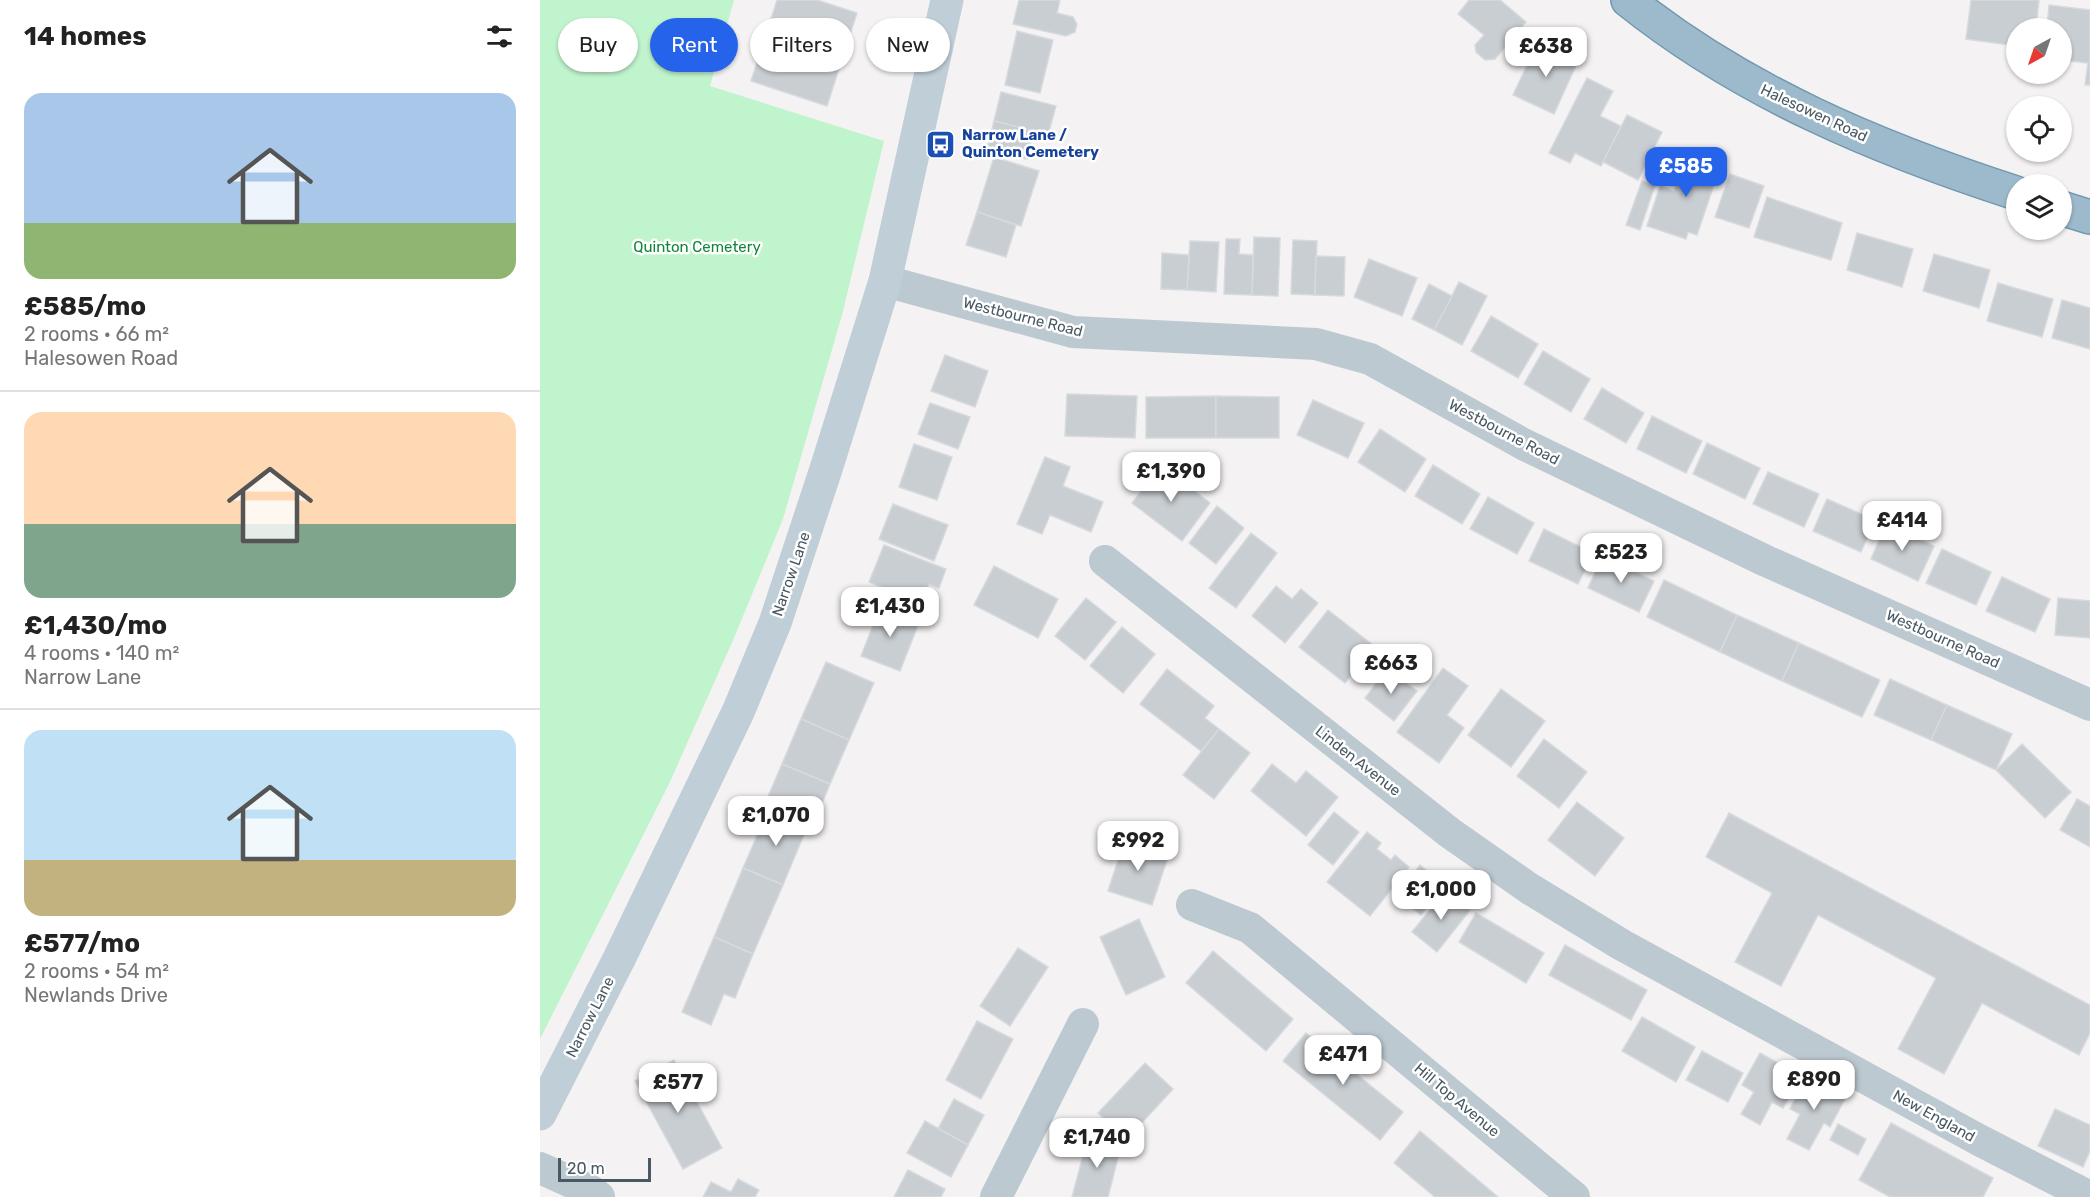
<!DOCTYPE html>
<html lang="en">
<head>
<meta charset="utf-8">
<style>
  :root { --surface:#fff; --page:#f6f6f6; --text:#222; --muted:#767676; --line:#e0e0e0; --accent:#2563eb }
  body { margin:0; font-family:Rubik,sans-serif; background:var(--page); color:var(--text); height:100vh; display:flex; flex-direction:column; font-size:22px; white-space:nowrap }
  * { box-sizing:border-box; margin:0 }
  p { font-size:20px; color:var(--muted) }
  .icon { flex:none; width:33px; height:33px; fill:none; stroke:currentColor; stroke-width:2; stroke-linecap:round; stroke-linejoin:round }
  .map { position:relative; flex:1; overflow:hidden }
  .side { display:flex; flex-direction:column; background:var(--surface); width:540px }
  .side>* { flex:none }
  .guide { position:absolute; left:18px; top:18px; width:570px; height:54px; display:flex; gap:12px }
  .needle { width:39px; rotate:220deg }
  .fabs { position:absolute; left:1466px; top:18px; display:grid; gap:12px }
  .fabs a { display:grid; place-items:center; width:66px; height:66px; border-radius:50%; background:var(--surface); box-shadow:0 2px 4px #0004; font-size:30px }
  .scale { position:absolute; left:18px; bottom:15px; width:93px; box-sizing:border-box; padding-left:6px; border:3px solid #485962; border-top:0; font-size:16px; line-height:21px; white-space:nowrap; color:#485962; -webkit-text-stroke:4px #fff; paint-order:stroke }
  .price { position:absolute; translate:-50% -51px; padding:0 14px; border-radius:12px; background:#fff; color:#222; font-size:20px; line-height:39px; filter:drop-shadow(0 2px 3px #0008) }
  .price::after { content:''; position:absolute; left:50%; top:36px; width:18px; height:14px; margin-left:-9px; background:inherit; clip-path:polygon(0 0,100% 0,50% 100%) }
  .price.selected { background:var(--accent); color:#fff }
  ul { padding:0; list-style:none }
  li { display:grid; align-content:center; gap:12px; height:318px; padding:0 24px }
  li+li { border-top:2px solid var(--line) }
  li span { display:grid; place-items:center; height:186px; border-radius:18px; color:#555 }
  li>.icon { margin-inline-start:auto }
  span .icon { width:108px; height:108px; fill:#fffc; stroke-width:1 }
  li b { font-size:26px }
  h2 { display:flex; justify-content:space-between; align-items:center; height:72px; padding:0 24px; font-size:26px }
  .chip { padding:0 21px; border-radius:27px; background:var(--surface); box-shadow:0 2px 4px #0004; font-size:21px; line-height:54px }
  .chip.selected { background:var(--accent); color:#fff }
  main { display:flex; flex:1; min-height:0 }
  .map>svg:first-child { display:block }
  .green { fill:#c0f4cc }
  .building { fill:#c9ced2; stroke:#d6dade; stroke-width:1.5 }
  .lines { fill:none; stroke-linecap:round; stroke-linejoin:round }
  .trunk-casing { stroke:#7298b0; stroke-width:36 }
  .minor { stroke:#bdc9d0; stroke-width:32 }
  .secondary { stroke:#bfced7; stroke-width:33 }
  .trunk { stroke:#9cbacc; stroke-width:33 }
  .labels { text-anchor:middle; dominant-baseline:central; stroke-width:5; stroke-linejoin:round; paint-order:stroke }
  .street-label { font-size:15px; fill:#485962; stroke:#fff }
  .transit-label { font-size:15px; font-weight:bold; fill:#164399; stroke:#fff; text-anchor:start }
  .park-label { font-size:15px; fill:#10863b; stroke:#fff }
</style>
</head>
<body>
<main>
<section class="side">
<h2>14 homes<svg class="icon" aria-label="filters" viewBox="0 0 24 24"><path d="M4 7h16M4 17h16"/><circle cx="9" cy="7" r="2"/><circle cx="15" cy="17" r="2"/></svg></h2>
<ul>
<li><span style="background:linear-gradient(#a9c7e8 70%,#8fb573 0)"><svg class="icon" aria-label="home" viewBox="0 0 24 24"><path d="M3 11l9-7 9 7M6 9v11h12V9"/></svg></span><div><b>£585/mo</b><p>2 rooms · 66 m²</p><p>Halesowen Road</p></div></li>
<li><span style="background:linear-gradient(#ffd9b3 60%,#7fa58c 0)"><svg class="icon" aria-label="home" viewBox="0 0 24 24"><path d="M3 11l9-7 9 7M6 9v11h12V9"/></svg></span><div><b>£1,430/mo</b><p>4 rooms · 140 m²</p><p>Narrow Lane</p></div></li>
<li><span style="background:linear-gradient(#bfe0f5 70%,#c2b280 0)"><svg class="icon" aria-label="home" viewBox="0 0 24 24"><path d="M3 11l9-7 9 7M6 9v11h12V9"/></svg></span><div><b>£577/mo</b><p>2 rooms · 54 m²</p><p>Newlands Drive</p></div></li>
</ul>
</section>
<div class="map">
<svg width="1550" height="1197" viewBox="0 0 1550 1197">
  <rect width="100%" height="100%" fill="#f5f2f3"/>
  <polygon class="green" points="0,0 194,0 170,86 344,141 302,315 243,519 194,638 129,784 0,1039"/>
  <g class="building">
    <polygon points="237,0 277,0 317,13 287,106 211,81"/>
    <polygon points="479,0 520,0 517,13 533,17 537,24 535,32 526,36 473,24"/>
    <polygon points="929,0 960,0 986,22 955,59 945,60 936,52 935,45 944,35 918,14"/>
    <polygon points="1431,0 1499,0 1496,28 1476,28 1476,46 1426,39"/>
    <polygon points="1509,5 1550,10 1550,85 1545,85 1548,63 1521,60 1521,28 1507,28"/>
    <polygon points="477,31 513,40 500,93 465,85"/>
    <polygon points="998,42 1038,61 1014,114 973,95"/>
    <polygon points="1047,78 1073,91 1060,116 1081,126 1061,166 1035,153 1030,163 1009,153"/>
    <polygon points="461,92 516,106 508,135 454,121"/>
    <polygon points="1087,115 1122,132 1098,180 1063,162"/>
    <polygon points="454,121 494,131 487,159 447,149"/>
    <polygon points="1147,152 1181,164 1157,235 1148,232 1146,239 1107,226 1120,186 1134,191"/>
    <polygon points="454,157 499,171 481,226 437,212"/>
    <polygon points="1190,174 1224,186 1209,228 1175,217"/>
    <polygon points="1102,181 1115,185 1100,230 1086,225"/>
    <polygon points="1227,197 1302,223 1291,260 1214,237"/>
    <polygon points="437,212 476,225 466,257 426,245"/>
    <polygon points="1317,233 1373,249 1362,287 1307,270"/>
    <polygon points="714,237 740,238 738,296 712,295"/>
    <polygon points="686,239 700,239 699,254 713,255 712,295 684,294"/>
    <polygon points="753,240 777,241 775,295 751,294"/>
    <polygon points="650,241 679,242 676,292 647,290"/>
    <polygon points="622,253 649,255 647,290 621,289"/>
    <polygon points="1394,254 1450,270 1439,308 1383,291"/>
    <polygon points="776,256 805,257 804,296 775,295"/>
    <polygon points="829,259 877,278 862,316 814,297"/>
    <polygon points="919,282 947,296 922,345 894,330"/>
    <polygon points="1458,283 1513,299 1502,337 1447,321"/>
    <polygon points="889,284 912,296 894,330 872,319"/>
    <polygon points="1522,300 1550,308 1550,349 1512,338"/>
    <polygon points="951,316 998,344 978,378 931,351"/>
    <polygon points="1003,351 1050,379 1031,412 984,384"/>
    <polygon points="405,355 448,371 435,407 391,391"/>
    <polygon points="1062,388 1104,413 1086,443 1044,419"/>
    <polygon points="527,394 597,396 595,438 525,436"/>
    <polygon points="676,396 676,438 606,438 606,397"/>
    <polygon points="676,396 739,397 739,438 676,438"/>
    <polygon points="773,400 824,423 808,458 757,435"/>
    <polygon points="390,403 430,417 418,449 378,434"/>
    <polygon points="1112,416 1162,441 1146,473 1097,449"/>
    <polygon points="840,429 886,459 865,492 818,462"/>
    <polygon points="1167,443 1220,468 1205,499 1153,474"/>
    <polygon points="374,444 412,457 397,500 359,487"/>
    <polygon points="505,457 530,467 523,486 563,502 551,532 510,515 502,534 477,524"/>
    <polygon points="621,465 670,503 642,541 592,503"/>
    <polygon points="893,465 940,494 922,524 875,496"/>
    <polygon points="1228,472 1279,494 1264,527 1213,504"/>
    <polygon points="948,497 994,523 977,554 930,529"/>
    <polygon points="1287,499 1335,520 1321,552 1273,531"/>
    <polygon points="353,504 408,525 394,561 339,539"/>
    <polygon points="677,506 704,528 676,564 649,543"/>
    <polygon points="1346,524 1394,546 1378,581 1331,559"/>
    <polygon points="1004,529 1053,553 1038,584 989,561"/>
    <polygon points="711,533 737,553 696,608 669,588"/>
    <polygon points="344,545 406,569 399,588 389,584 382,603 329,582"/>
    <polygon points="1402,549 1451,572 1436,605 1386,583"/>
    <polygon points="1063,556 1114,581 1099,612 1048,588"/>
    <polygon points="454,566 518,599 498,638 434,605"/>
    <polygon points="1462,577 1510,599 1495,632 1446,611"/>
    <polygon points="1124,580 1197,615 1180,652 1107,617"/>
    <polygon points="736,586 752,599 761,589 778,603 745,643 712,616"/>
    <polygon points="546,598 576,622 545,660 515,636"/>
    <polygon points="1518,598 1550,601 1550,638 1515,635"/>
    <polygon points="341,605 380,620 360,671 321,656"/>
    <polygon points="788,610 834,646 805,683 759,647"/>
    <polygon points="1197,615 1259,643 1242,681 1180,652"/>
    <polygon points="582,627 615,654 583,693 550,666"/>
    <polygon points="1259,643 1340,680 1322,717 1242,681"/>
    <polygon points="286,662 334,683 309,740 261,719"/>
    <polygon points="903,668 928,686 907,715 924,728 899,763 857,732"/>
    <polygon points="627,669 674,706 665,718 679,729 661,751 600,704"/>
    <polygon points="847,669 877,691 854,721 825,698"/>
    <polygon points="1350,679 1407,705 1391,740 1334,715"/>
    <polygon points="961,689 1005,721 971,767 928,735"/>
    <polygon points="1407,705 1472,734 1456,770 1391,740"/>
    <polygon points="261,719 309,740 290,784 242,764"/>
    <polygon points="679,729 710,753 674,799 643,775"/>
    <polygon points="1004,739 1047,772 1019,808 977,776"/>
    <polygon points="1482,744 1531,792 1505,818 1456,770"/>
    <polygon points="242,764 290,784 272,827 224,806"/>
    <polygon points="732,764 756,783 766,771 798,797 766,836 711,791"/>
    <polygon points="1537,799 1550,806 1550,847 1520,830"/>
    <polygon points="1037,802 1084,838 1055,876 1008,840"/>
    <polygon points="229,808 268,825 243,885 203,868"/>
    <polygon points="794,812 819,832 793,865 768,845"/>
    <polygon points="1189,813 1550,1005 1550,1033 1539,1055 1442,1003 1404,1074 1358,1049 1396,978 1278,915 1241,986 1195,962 1232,893 1166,857"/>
    <polygon points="827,832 841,843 837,849 851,860 855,855 869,867 830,916 787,882"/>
    <polygon points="585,839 629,854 612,905 568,891"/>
    <polygon points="880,865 905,885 881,915 857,896"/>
    <polygon points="203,868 243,885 213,954 174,937"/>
    <polygon points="906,890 930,910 897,952 872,932"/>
    <polygon points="936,913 1004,953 986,983 919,942"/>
    <polygon points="599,919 625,977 586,995 560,937"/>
    <polygon points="174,937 213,954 195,998 184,994 171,1025 142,1012"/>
    <polygon points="1025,945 1107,990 1091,1020 1009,975"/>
    <polygon points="478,948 508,967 470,1026 440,1006"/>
    <polygon points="673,951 753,1019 726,1051 646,983"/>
    <polygon points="1102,1017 1155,1047 1136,1082 1082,1051"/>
    <polygon points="437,1021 473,1039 441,1099 406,1080"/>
    <polygon points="766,1033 863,1112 840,1140 743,1061"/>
    <polygon points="1162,1051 1203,1073 1188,1102 1146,1080"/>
    <polygon points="1220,1053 1261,1076 1243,1108 1232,1102 1220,1125 1201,1114 1214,1092 1202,1085"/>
    <polygon points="134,1060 182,1148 143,1169 95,1081"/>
    <polygon points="605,1063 633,1089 586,1140 558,1113"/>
    <polygon points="1267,1076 1306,1097 1290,1127 1284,1123 1269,1150 1247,1139 1260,1114 1250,1109"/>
    <polygon points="414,1099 444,1115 428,1145 398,1129"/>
    <polygon points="1515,1109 1550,1125 1550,1151 1543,1167 1498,1146"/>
    <polygon points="385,1121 428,1145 411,1177 367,1153"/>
    <polygon points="1351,1123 1453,1178 1443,1197 1350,1197 1319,1180"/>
    <polygon points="1298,1124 1326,1139 1318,1155 1290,1140"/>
    <polygon points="880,1131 958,1197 895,1197 854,1163"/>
    <polygon points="548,1137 581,1146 568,1197 532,1197"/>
    <polygon points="368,1170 405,1189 401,1197 354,1197"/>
    <polygon points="198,1179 219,1190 215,1197 163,1197 171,1182 191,1192"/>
  </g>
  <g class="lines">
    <defs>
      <g id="trunk">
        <path d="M1088,0C1203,92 1337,148 1476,193"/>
        <polyline points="1521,208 1550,217"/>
      </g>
    </defs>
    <use href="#trunk" class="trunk-casing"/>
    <g class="minor">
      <polyline points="345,281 533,332 776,344 830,359 985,445 1226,561 1550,705"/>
      <polyline points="565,561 910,833 990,889 1082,945 1439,1140 1550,1197"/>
      <polyline points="652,905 710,928 1034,1197"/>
      <polyline points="0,1168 51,1191 59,1197"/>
      <polyline points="456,1197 543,1024"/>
    </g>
    <polyline class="secondary" points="0,1114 79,959 198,712 235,623 286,469 345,281 407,0"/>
    <use href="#trunk" class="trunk"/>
  </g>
  <defs>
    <symbol id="bus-square" viewBox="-11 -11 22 22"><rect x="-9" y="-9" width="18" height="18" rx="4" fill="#1a4fb4" stroke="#fff"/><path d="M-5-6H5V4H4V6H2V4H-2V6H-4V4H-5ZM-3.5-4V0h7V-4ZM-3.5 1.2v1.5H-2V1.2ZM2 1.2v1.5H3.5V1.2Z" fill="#fff"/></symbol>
  </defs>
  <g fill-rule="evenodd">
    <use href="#bus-square" x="384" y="128" width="33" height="33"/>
  </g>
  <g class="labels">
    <g class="street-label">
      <text transform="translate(1274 113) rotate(25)">Halesowen Road</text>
      <text transform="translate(483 317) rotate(14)">Westbourne Road</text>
      <text transform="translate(964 432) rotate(28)">Westbourne Road</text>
      <text transform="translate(251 574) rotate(-71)">Narrow Lane</text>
      <text transform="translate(1403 639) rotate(24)">Westbourne Road</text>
      <text transform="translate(818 761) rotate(38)">Linden Avenue</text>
      <text transform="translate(50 1017) rotate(-63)">Narrow Lane</text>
      <text transform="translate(917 1100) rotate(40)">Hill Top Avenue</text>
      <text transform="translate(1394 1116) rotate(29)">New England</text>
    </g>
    <g class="transit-label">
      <text x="422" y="135">Narrow Lane /<tspan x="422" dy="17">Quinton Cemetery</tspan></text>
    </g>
    <g class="park-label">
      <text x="157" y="247">Quinton Cemetery</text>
    </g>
  </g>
</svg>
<div class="fabs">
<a><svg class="needle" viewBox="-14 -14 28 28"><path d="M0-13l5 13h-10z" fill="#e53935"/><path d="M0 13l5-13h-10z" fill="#767676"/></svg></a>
<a><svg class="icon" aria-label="locate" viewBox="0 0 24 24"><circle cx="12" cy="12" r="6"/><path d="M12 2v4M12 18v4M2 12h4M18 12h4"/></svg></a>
<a><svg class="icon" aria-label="layers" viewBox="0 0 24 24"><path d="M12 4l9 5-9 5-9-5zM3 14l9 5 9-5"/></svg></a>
</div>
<div class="scale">20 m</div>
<b class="price" style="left:1006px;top:78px">£638</b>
<b class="price selected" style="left:1146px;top:198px">£585</b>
<b class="price" style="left:631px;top:503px">£1,390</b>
<b class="price" style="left:1362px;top:552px">£414</b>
<b class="price" style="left:1081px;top:584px">£523</b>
<b class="price" style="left:350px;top:638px">£1,430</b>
<b class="price" style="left:851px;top:695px">£663</b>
<b class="price" style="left:236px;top:847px">£1,070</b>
<b class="price" style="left:598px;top:872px">£992</b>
<b class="price" style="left:901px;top:921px">£1,000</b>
<b class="price" style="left:803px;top:1086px">£471</b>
<b class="price" style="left:1274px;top:1111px">£890</b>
<b class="price" style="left:138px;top:1114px">£577</b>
<b class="price" style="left:557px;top:1169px">£1,740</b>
<div class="guide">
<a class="chip">Buy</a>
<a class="chip selected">Rent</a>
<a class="chip">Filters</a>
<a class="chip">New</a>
</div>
</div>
</main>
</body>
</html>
